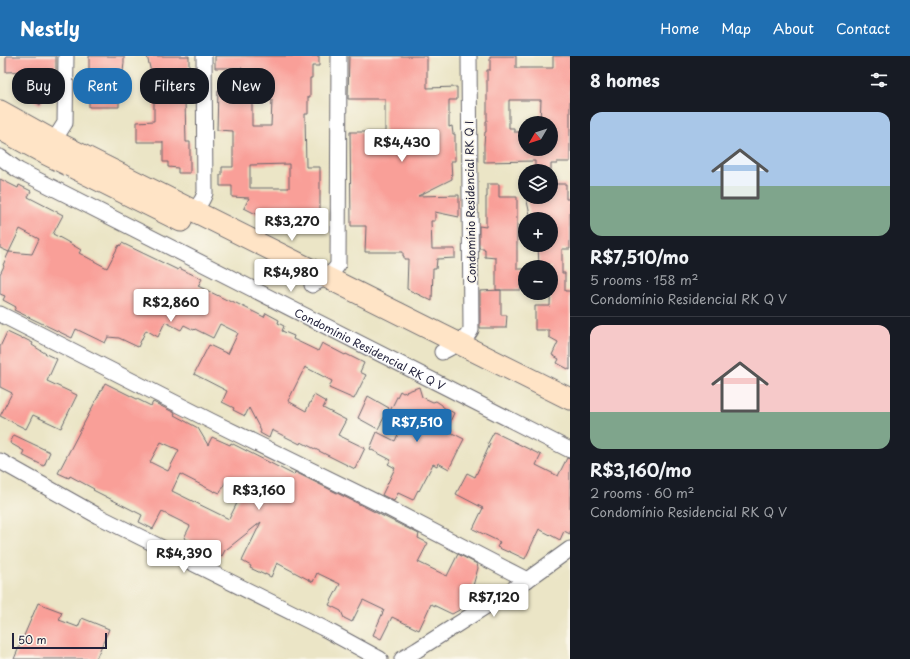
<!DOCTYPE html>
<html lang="en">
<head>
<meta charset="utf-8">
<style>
  :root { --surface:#171b24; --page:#20242c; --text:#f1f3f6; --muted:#9ea1a6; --line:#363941; --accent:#1f6fb2 }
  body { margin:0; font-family:"Playpen Sans",sans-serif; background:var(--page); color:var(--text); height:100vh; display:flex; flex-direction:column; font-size:15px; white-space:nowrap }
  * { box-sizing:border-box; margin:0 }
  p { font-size:13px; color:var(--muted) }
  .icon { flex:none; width:22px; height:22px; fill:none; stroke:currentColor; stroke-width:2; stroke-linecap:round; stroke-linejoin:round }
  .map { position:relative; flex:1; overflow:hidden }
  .sheet { display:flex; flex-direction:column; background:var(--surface); width:340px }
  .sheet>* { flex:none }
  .banner { position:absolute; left:12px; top:12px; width:380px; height:36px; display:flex; gap:8px }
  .needle { width:26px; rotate:231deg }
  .tools { position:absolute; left:518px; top:60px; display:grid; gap:8px }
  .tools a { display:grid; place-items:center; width:40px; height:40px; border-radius:50%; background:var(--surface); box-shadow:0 2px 6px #0003; font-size:20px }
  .scale { position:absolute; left:12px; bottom:10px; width:95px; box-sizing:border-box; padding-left:4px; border:2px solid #22223b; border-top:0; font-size:11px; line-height:14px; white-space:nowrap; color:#22223b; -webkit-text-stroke:3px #fbf7ec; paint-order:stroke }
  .price { position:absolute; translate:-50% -34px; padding:0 9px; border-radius:4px; background:#fff; color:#222; font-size:13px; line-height:26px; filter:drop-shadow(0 1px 2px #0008) }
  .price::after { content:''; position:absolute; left:50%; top:24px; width:12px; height:9px; margin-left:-6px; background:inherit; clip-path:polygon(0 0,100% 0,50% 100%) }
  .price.selected { background:var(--accent); color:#fff }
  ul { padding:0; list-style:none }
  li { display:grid; align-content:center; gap:8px; height:212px; padding:0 20px }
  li+li { border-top:1px solid var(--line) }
  li span { display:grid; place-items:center; height:124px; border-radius:12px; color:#555 }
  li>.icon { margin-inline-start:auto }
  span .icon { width:72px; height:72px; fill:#fffc; stroke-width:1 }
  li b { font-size:17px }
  h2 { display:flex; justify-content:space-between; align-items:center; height:48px; padding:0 20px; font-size:17px }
  .pill { padding:0 14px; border-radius:16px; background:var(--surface); box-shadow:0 2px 6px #0003; font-size:14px; line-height:36px }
  .pill.selected { background:var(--accent); color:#fff }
  header { display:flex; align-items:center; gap:24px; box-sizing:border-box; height:56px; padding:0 20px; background:var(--accent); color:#fff }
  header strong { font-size:19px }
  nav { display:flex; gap:22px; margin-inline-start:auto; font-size:14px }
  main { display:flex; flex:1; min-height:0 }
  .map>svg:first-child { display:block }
  .building { fill:#f99f98; fill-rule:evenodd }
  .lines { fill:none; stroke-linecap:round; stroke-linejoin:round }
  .street-casing { stroke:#68666c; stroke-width:17 }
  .secondary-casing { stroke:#68666c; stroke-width:23 }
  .street { stroke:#fff; stroke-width:15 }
  .secondary { stroke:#ffe4c6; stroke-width:21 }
  .labels { text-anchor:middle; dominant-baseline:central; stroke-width:3.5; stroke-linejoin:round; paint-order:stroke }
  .street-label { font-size:11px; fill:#22223b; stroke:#fbf7ec }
</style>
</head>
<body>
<header>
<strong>Nestly</strong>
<nav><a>Home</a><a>Map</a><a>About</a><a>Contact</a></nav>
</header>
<main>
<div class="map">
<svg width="570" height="603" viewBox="0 0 570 603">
  <rect width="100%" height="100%" fill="#fbf7ec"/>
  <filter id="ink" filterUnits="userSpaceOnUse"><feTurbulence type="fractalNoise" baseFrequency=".025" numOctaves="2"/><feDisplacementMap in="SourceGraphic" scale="8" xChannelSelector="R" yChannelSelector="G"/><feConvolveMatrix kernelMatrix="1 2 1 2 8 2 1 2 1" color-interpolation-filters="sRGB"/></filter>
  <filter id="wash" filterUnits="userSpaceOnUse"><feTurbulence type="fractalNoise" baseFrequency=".012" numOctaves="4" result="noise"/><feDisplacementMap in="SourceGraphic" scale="16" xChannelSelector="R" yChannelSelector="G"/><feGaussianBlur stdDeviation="0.9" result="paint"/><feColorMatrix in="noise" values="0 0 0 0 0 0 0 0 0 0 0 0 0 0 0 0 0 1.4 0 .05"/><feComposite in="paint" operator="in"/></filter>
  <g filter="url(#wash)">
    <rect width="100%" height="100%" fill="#ebe5c6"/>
    <g id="blocks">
      <g class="building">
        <polygon points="6,0 56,0 56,25 25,25 47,38 40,49 18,33 32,15 6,16"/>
        <polygon points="89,0 124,0 124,7 120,41 119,41 119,51 89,51 89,41 87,41 87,22 89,22"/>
        <polygon points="147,0 189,0 189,33 187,33 188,44 185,44 186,86 190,86 190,117 178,117 178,112 168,111 168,106 163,106 163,86 137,86 137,66 154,65 154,42 150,42 151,16"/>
        <path d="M215,0H319V10H312V22H310V41H308V58H305L306,111H320V159H318V170H280L244,152L249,142L232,141V130H220V119H222V111H233V75L217,74L218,34H242V12H215ZM252,44H272L271,70H252ZM289,108V132H250V109Z"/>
        <polygon points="349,0 427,0 427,32 457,31 457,44 449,44 449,71 452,70 453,78 455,78 455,105 451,105 452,123 418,140 459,139 459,161 435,156 435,165 431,165 432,193 455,193 455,202 437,203 436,213 433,213 432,245 407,233 408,203 404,203 404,200 403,200 403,196 365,196 366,170 351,170 350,76 385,76 385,43 348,43"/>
        <path d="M490,0H516V12H553V0H570V106H557V108H551V115H535V105L484,106V88L485,76H486V65H487V14H490ZM509,44H541L540,67H551V93H525V76H514V72H509Z"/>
        <path d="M0,123L18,132L19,129L31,135L28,141L63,159L53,178L66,185L81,194L79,197L107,212L119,189L120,190L122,187L178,214L179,212L202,223L198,230L231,246L232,245L264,261L266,257L279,264L278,267L284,270L282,275L294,280L293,283L318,295L322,287L345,299L346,298L364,307L360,316L366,319L354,343L329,332L332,325L305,311L288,345L306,355L314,339L326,346L323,352L346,364L338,379L365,392L355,413L301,386L300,388L272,374L269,382L260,377L261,375L249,352L245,360L233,354L234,352L222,346L227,335L194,318L209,289L228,298L238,277L220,268L213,282L195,273L194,274L184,269L181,274L165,266L158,281L146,274L138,291L119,282L108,281L105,287L76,273L72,282L14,254L16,251L3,244L5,240L0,238V218L4,210L3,209L9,196L0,192ZM20,173L39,183L32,198L9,196Z"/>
        <polygon points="487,128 499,128 499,141 517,141 517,213 525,213 525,229 520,229 521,234 496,234 496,202 485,201 485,193 484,194 484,192 479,192 479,170 486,171 486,141 487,141"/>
        <polygon points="551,128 566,128 566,143 570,143 570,193 562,193 562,217 565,217 565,235 570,235 570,314 557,307 559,303 552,299 558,286 549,281 549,274 535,274 535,250 550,250 551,211 539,211 538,189 551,189 551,163 531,163 526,141 551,141"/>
        <polygon points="501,234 501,259 507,259 506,272 480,272 480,235"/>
        <polygon points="7,276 22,283 23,282 33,287 32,289 48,299 57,303 47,325 77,339 61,372 33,359 26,373 0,360 12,337 0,331 0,291"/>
        <path d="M105,327L151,350L153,346L175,357L174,359L198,372L208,389L212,381L230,389L231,387L294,419L295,416L419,478L418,482L428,487L418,506L447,520L458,498L477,508L478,512L469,544L461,549L463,552L452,558L431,548L419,574L392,561L381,583L373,579L384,554L363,544L352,566L344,562L341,555L329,549L340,528L317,517L313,526L277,507L271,521L265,518V519L250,512L251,510L242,505L261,466L227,493L225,494L222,500L213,495L212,497L184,482L190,470L162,456L153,473L139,466L142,459L93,434L94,433L70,420L69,422L58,417ZM161,386L179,394L168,415L150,406ZM180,418L215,436V435L220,437L226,425L244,433L229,463L172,435Z"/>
        <polygon points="419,331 422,341 433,346 436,345 442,349 443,351 454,357 446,374 464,383 449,413 438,407 437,410 433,408 419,435 418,434 413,444 398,437 394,445 382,439 395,412 388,408 391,404 370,393 377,376 395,385 404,365 389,357 400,335 403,337"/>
        <polygon points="368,340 389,352 378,373 358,362"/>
        <polygon points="494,376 541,399 536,409 558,420 567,402 570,403 570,478 564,475 560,484 539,473 525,503 508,495 508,496 497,491 500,486 473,473 483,452 456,438 467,417 475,421 486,397 490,388 488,387"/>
        <polygon points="14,379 50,396 44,410 22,399 24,395 10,387"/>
        <polygon points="38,547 62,556 59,564 78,571 82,562 109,573 96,603 14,603"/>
      </g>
    </g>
  </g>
  <g filter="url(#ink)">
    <use href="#blocks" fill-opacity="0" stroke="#68666c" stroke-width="1"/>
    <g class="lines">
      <defs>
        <g id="street">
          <polyline points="49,92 65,67 66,0"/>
          <path id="s1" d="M0,101L18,114L570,394"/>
          <path d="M186,159C196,152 201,149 205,137L204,0"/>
          <path d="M312,229C322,223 332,219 338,209L339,0"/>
          <polyline points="0,258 211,365 386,451 527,524"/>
          <path d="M442,296C455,289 464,286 471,274L469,0"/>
          <polyline points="0,405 98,460 323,572 380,603"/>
          <polyline points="402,603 417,594 527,524 570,493"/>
        </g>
        <g id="secondary">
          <polyline points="0,55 54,85 570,343"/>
          <polyline points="0,73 46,98 181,165"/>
        </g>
      </defs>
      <use href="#street" class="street-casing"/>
      <use href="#secondary" class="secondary-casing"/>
      <use href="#street" class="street"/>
      <use href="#secondary" class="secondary"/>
    </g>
  </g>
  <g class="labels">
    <g class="street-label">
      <text transform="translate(470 146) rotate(-91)">Condomínio Residencial RK Q I</text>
      <text stroke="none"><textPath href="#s1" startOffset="417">Condomínio Residencial RK Q V</textPath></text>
    </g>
  </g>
</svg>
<div class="tools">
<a><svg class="needle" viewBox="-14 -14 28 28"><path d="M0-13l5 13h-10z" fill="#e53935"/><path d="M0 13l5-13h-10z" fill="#9ea1a6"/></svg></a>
<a><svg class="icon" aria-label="layers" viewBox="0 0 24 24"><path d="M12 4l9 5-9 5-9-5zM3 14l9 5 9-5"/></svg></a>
<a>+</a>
<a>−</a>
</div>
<div class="scale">50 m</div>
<b class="price" style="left:402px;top:107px">R$4,430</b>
<b class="price" style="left:292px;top:186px">R$3,270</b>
<b class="price" style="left:291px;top:237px">R$4,980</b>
<b class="price" style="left:171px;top:267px">R$2,860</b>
<b class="price selected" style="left:417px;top:387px">R$7,510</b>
<b class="price" style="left:259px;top:455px">R$3,160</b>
<b class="price" style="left:184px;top:518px">R$4,390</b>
<b class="price" style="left:494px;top:562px">R$7,120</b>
<div class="banner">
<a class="pill">Buy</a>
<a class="pill selected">Rent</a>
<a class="pill">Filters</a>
<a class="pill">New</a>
</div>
</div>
<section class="sheet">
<h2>8 homes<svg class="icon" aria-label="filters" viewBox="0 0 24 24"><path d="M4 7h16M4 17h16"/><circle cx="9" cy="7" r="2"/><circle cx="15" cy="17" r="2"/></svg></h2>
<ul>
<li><span style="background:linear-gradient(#a9c7e8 60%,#7fa58c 0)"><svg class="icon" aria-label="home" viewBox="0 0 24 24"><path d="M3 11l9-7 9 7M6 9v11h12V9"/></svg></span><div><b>R$7,510/mo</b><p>5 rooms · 158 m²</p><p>Condomínio Residencial RK Q V</p></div></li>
<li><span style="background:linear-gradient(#f6c9c9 70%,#7fa58c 0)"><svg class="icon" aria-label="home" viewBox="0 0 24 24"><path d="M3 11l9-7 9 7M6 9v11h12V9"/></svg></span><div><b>R$3,160/mo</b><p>2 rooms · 60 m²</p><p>Condomínio Residencial RK Q V</p></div></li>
</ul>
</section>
</main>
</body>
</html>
